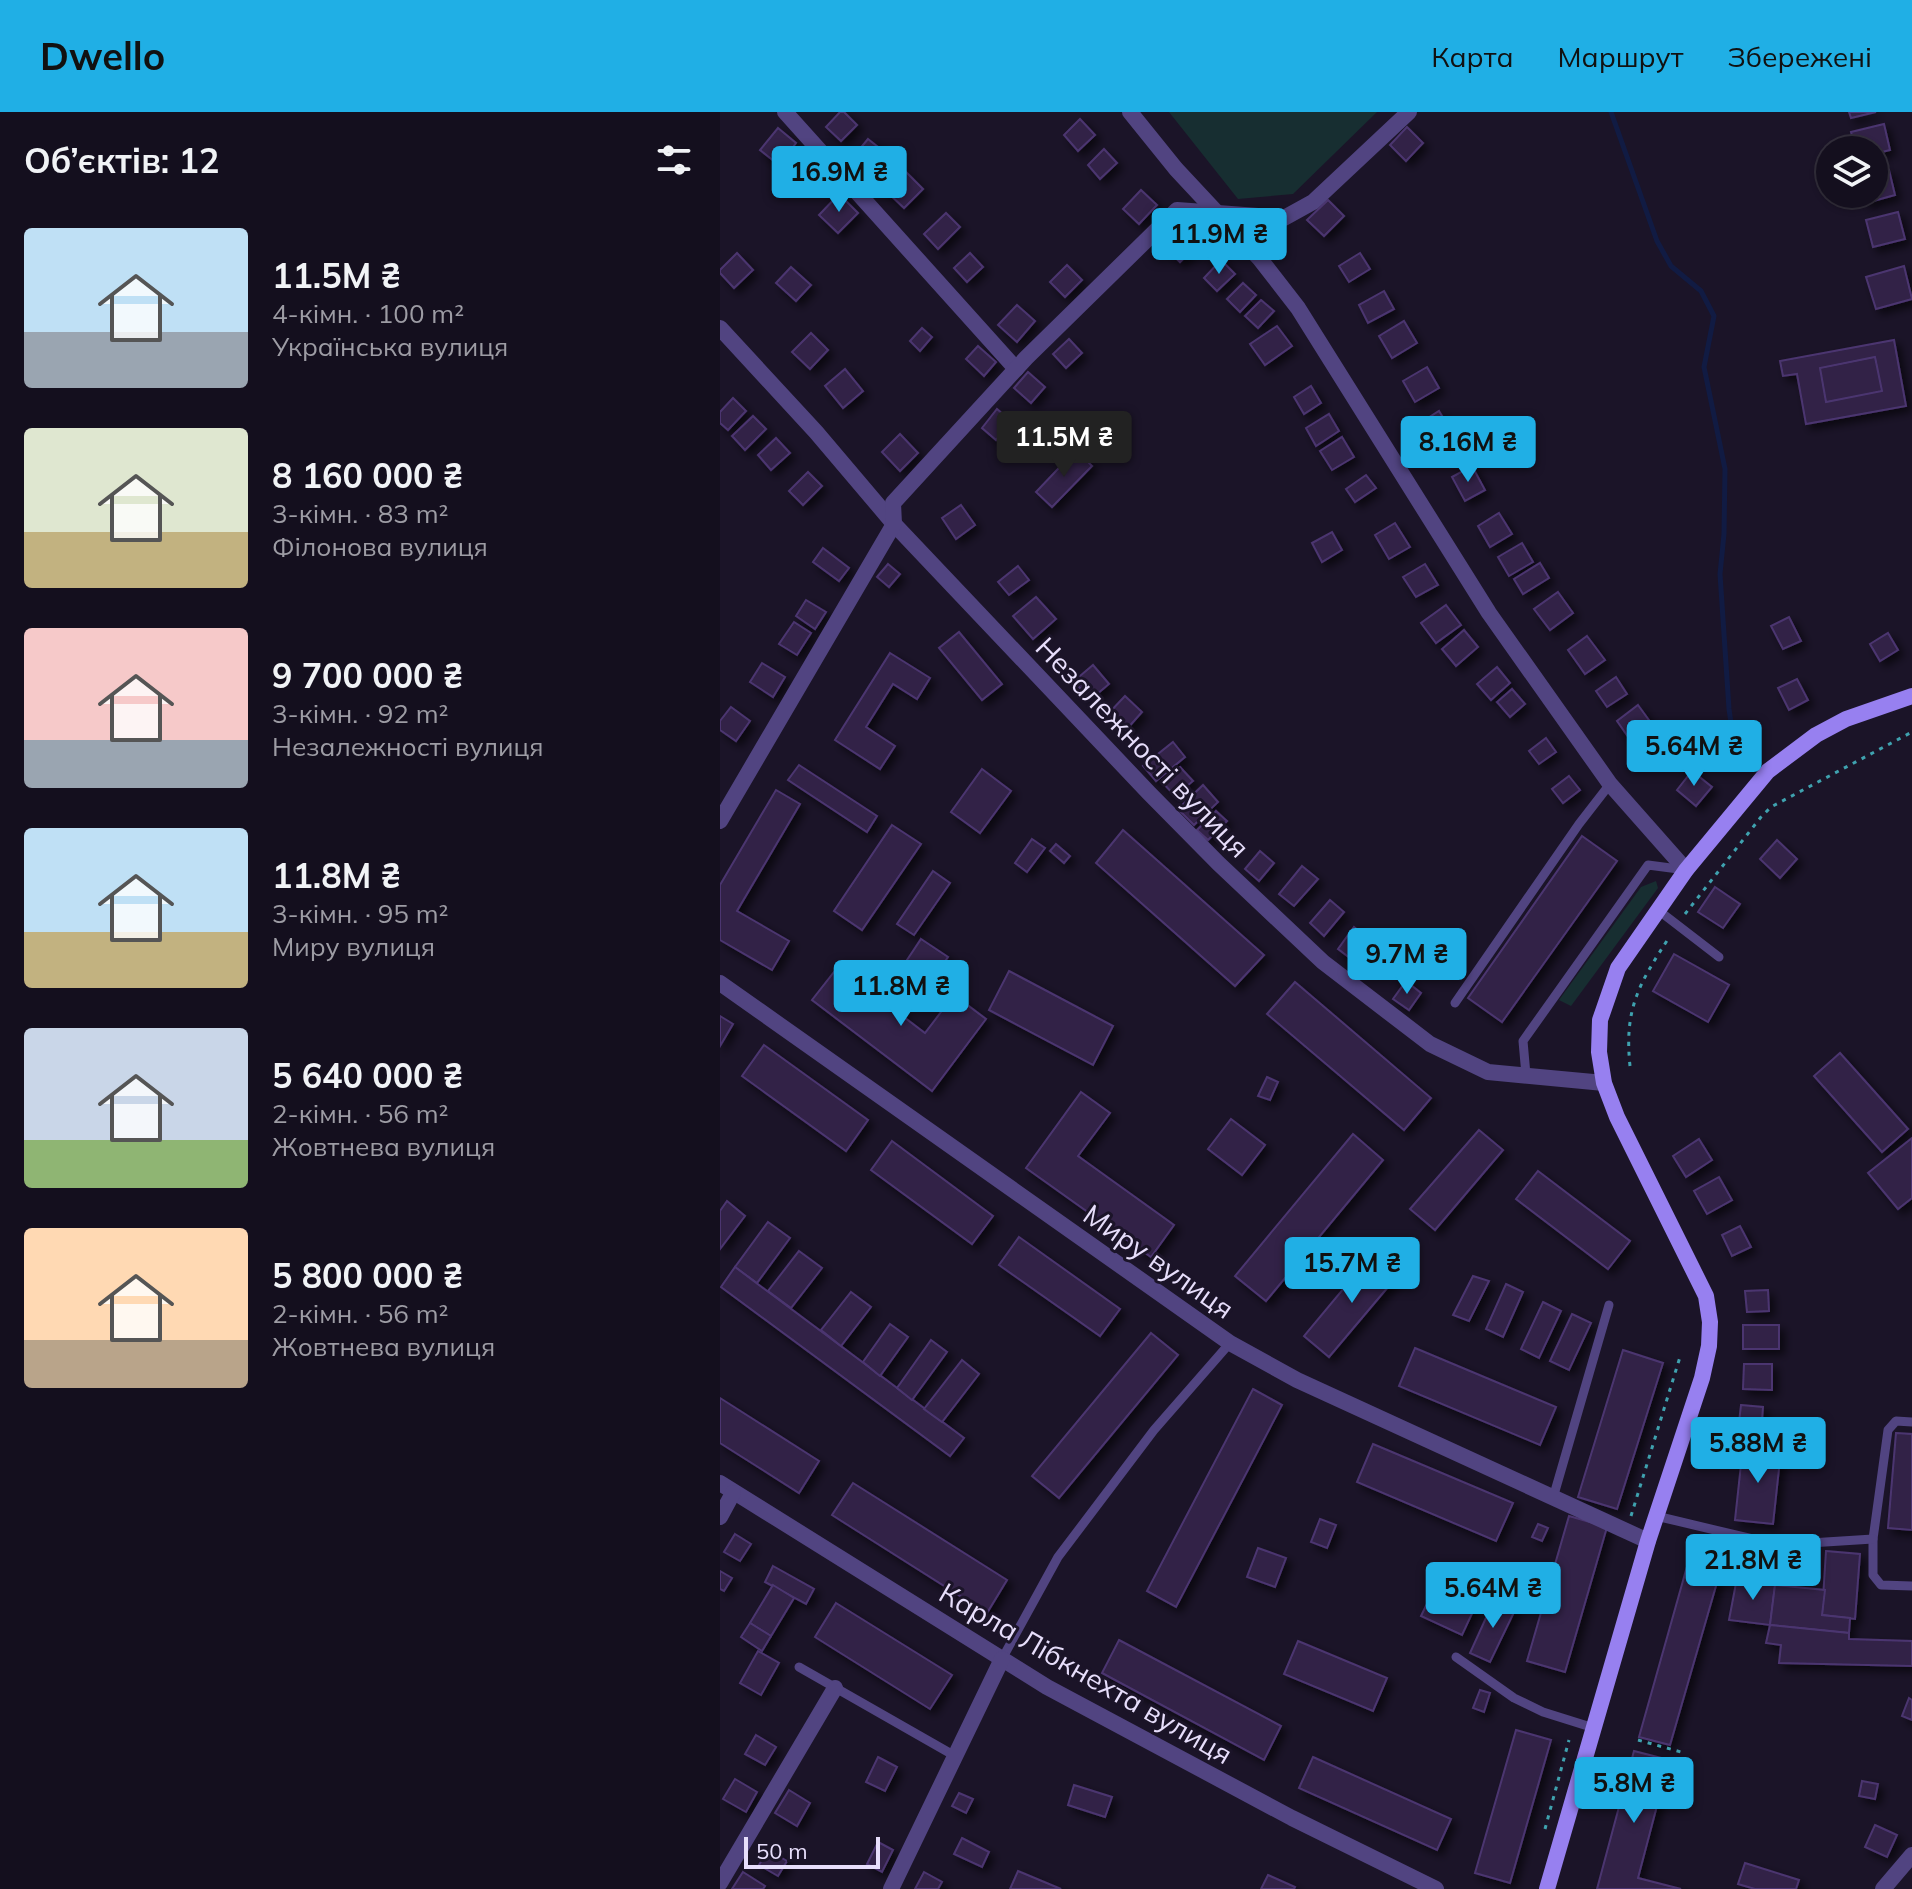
<!DOCTYPE html>
<html lang="uk">
<head>
<meta charset="utf-8">
<style>
  :root { --surface:#140f1e; --page:#211d2b; --text:#f1f3f6; --muted:#9d9ca4; --line:#332f3c; --accent:#20afe5 }
  body { margin:0; font-family:Mulish,sans-serif; background:var(--page); color:var(--text); height:100vh; display:flex; flex-direction:column; font-size:30px; white-space:nowrap }
  * { box-sizing:border-box; margin:0 }
  p { font-size:26px; color:var(--muted) }
  .icon { flex:none; width:44px; height:44px; fill:none; stroke:currentColor; stroke-width:2; stroke-linecap:round; stroke-linejoin:round }
  .map { position:relative; flex:1; overflow:hidden }
  .drawer { display:flex; flex-direction:column; background:var(--surface); width:720px }
  .drawer>* { flex:none }
  .tools { position:absolute; left:1096px; top:24px; display:grid; gap:16px }
  .tools a { display:grid; place-items:center; width:72px; height:72px; border-radius:50%; background:var(--surface); box-shadow:0 2px 6px #0004,0 0 0 2px var(--line); font-size:40px }
  .scale { position:absolute; left:24px; bottom:20px; width:136px; box-sizing:border-box; padding-left:8px; border:4px solid #e7defb; border-top:0; font-size:22px; line-height:28px; white-space:nowrap; color:#e7defb; -webkit-text-stroke:6px #1b1428; paint-order:stroke }
  .price { position:absolute; translate:-50% -68px; padding:0 18px; border-radius:8px; background:var(--accent); color:#111; font-size:26px; line-height:52px; filter:drop-shadow(0 2px 4px #0008) }
  .price::after { content:''; position:absolute; left:50%; top:48px; width:24px; height:18px; margin-left:-12px; background:inherit; clip-path:polygon(0 0,100% 0,50% 100%) }
  .price.active { background:#222; color:#fff }
  ul { padding:0; list-style:none }
  li { display:flex; align-items:center; gap:24px; height:200px; padding:0 24px }
  li span { display:grid; place-items:center; flex:none; width:224px; height:160px; border-radius:8px; color:#555 }
  li>.icon { margin-inline-start:auto }
  span .icon { width:96px; height:96px; fill:#fffc; stroke-width:1 }
  li b { font-size:34px }
  h2 { display:flex; justify-content:space-between; align-items:center; height:96px; padding:0 24px; font-size:34px }
  header { display:flex; align-items:center; gap:48px; box-sizing:border-box; height:112px; padding:0 40px; background:var(--accent); color:#111 }
  header strong { font-size:38px }
  nav { display:flex; gap:44px; margin-inline-start:auto; font-size:28px }
  main { display:flex; flex:1; min-height:0 }
  .map>svg:first-child { display:block }
  .green { fill:#172e31 }
  .lines { fill:none; stroke-linecap:round; stroke-linejoin:round }
  .stream { stroke:#111b43; stroke-width:5 }
  .building { fill:#302247; stroke:#4c3670; stroke-width:2; filter:url(#shadow) }
  .path { stroke:#3fa2af; stroke-width:3; stroke-dasharray:4 6; stroke-linecap:butt }
  .service { stroke:#514481; stroke-width:9 }
  .minor { stroke:#514481; stroke-width:16 }
  .tertiary { stroke:#514481; stroke-width:16 }
  .secondary { stroke:#9780f0; stroke-width:16 }
  .labels { text-anchor:middle; dominant-baseline:central; stroke-width:6; stroke-linejoin:round; paint-order:stroke }
  .street-label { font-size:28px; fill:#e7defb; stroke:#1b1428 }
</style>
</head>
<body>
<header>
<strong>Dwello</strong>
<nav><a>Карта</a><a>Маршрут</a><a>Збережені</a></nav>
</header>
<main>
<section class="drawer">
<h2>Об’єктів: 12<svg class="icon" aria-label="filters" viewBox="0 0 24 24"><path d="M4 7h16M4 17h16"/><circle cx="9" cy="7" r="2"/><circle cx="15" cy="17" r="2"/></svg></h2>
<ul>
<li><span style="background:linear-gradient(#bfe0f5 65%,#9aa5b1 0)"><svg class="icon" aria-label="home" viewBox="0 0 24 24"><path d="M3 11l9-7 9 7M6 9v11h12V9"/></svg></span><div><b>11.5M ₴</b><p>4-кімн. · 100 m²</p><p>Українська вулиця</p></div></li>
<li><span style="background:linear-gradient(#dfe7d0 65%,#c2b280 0)"><svg class="icon" aria-label="home" viewBox="0 0 24 24"><path d="M3 11l9-7 9 7M6 9v11h12V9"/></svg></span><div><b>8 160 000 ₴</b><p>3-кімн. · 83 m²</p><p>Філонова вулиця</p></div></li>
<li><span style="background:linear-gradient(#f6c9c9 70%,#9aa5b1 0)"><svg class="icon" aria-label="home" viewBox="0 0 24 24"><path d="M3 11l9-7 9 7M6 9v11h12V9"/></svg></span><div><b>9 700 000 ₴</b><p>3-кімн. · 92 m²</p><p>Незалежності вулиця</p></div></li>
<li><span style="background:linear-gradient(#bfe0f5 65%,#c2b280 0)"><svg class="icon" aria-label="home" viewBox="0 0 24 24"><path d="M3 11l9-7 9 7M6 9v11h12V9"/></svg></span><div><b>11.8M ₴</b><p>3-кімн. · 95 m²</p><p>Миру вулиця</p></div></li>
<li><span style="background:linear-gradient(#c9d6e8 70%,#8fb573 0)"><svg class="icon" aria-label="home" viewBox="0 0 24 24"><path d="M3 11l9-7 9 7M6 9v11h12V9"/></svg></span><div><b>5 640 000 ₴</b><p>2-кімн. · 56 m²</p><p>Жовтнева вулиця</p></div></li>
<li><span style="background:linear-gradient(#ffd9b3 70%,#b9a48a 0)"><svg class="icon" aria-label="home" viewBox="0 0 24 24"><path d="M3 11l9-7 9 7M6 9v11h12V9"/></svg></span><div><b>5 800 000 ₴</b><p>2-кімн. · 56 m²</p><p>Жовтнева вулиця</p></div></li>
</ul>
</section>
<div class="map">
<svg width="1192" height="1777" viewBox="0 0 1192 1777">
  <defs>
    <filter id="shadow"><feDropShadow dx="5" dy="5" stdDeviation="4" flood-color="#0009"/></filter>
  </defs>
  <rect width="100%" height="100%" fill="#1b1428"/>
  <g class="green">
    <polygon points="449,0 657,0 573,82 518,87"/>
    <polygon points="936,769 938,776 851,894 839,888 921,775"/>
  </g>
  <g class="lines">
    <polyline class="stream" points="891,0 937,129 951,154 981,179 994,204 984,255 1005,357 1004,422 1000,462 1009,597 1016,646"/>
  </g>
  <g class="building">
    <polygon points="120,0 124,0 137,13 121,29 106,15"/>
    <polygon points="1129,0 1156,0 1131,6"/>
    <polygon points="360,7 375,23 358,39 344,23"/>
    <polygon points="1164,12 1170,38 1154,42 1154,38 1136,38 1131,20"/>
    <polygon points="687,15 703,31 686,49 670,33"/>
    <polygon points="58,16 76,31 59,53 40,38"/>
    <polygon points="148,27 163,39 148,56 134,44"/>
    <polygon points="384,37 397,51 380,67 368,53"/>
    <polygon points="1169,58 1175,83 1146,91 1143,82 1154,82 1154,62"/>
    <polygon points="185,59 203,77 184,96 166,79"/>
    <polygon points="421,78 437,93 419,112 403,97"/>
    <polygon points="119,82 138,101 118,121 99,103"/>
    <polygon points="608,88 624,104 604,124 587,108"/>
    <polygon points="1178,100 1185,127 1153,135 1146,108"/>
    <polygon points="226,101 240,115 218,137 204,122"/>
    <polygon points="465,118 479,131 460,150 447,137"/>
    <polygon points="17,141 33,158 14,176 0,161 0,158"/>
    <polygon points="250,141 263,155 247,170 234,156"/>
    <polygon points="640,141 650,157 629,170 619,154"/>
    <polygon points="501,148 515,162 497,179 484,166"/>
    <polygon points="347,153 362,168 345,185 330,170"/>
    <polygon points="1184,154 1192,187 1156,197 1146,165"/>
    <polygon points="71,155 91,173 76,189 56,171"/>
    <polygon points="523,171 536,183 520,200 507,187"/>
    <polygon points="664,179 674,197 648,211 639,193"/>
    <polygon points="541,188 554,199 538,216 525,204"/>
    <polygon points="297,193 315,209 297,230 278,213"/>
    <polygon points="684,209 697,231 672,246 659,224"/>
    <polygon points="557,214 572,234 545,253 530,232"/>
    <polygon points="202,216 212,225 200,239 190,229"/>
    <polygon points="91,221 108,238 90,257 72,240"/>
    <polygon points="349,227 362,241 346,256 333,242"/>
    <polygon points="1174,228 1186,294 1086,312 1077,262 1063,264 1060,249"/>
    <polygon points="258,234 276,250 264,264 246,247"/>
    <polygon points="1155,245 1162,279 1106,290 1100,256"/>
    <polygon points="707,255 719,276 695,290 683,269"/>
    <polygon points="125,257 143,279 123,296 105,274"/>
    <polygon points="308,260 325,275 311,291 294,276"/>
    <polygon points="591,274 601,291 584,302 574,285"/>
    <polygon points="13,286 26,299 8,318 0,311 0,300"/>
    <polygon points="277,297 291,309 276,328 262,316"/>
    <polygon points="719,299 733,322 714,334 700,311"/>
    <polygon points="609,302 619,319 596,334 586,316"/>
    <polygon points="33,304 46,317 25,338 12,324"/>
    <polygon points="180,322 198,341 180,359 162,340"/>
    <polygon points="622,325 634,345 612,358 600,339"/>
    <polygon points="56,326 70,341 51,358 38,343"/>
    <polygon points="356,338 372,354 332,395 316,380"/>
    <polygon points="752,354 765,378 745,389 732,365"/>
    <polygon points="88,360 102,374 83,393 69,379"/>
    <polygon points="646,363 656,376 635,390 626,377"/>
    <polygon points="241,393 255,413 236,427 222,406"/>
    <polygon points="779,401 792,422 770,435 758,414"/>
    <polygon points="675,411 690,435 669,447 655,423"/>
    <polygon points="612,420 622,438 602,450 592,431"/>
    <polygon points="802,431 813,450 789,464 778,445"/>
    <polygon points="103,436 129,456 119,469 93,450"/>
    <polygon points="820,451 829,466 803,482 794,467"/>
    <polygon points="168,452 180,462 169,475 157,465"/>
    <polygon points="705,452 718,473 696,485 683,465"/>
    <polygon points="298,454 309,468 289,483 278,470"/>
    <polygon points="838,480 853,501 830,518 814,497"/>
    <polygon points="316,485 336,507 313,527 293,504"/>
    <polygon points="86,488 106,500 95,517 76,504"/>
    <polygon points="726,493 741,513 716,531 701,511"/>
    <polygon points="1069,505 1081,529 1063,537 1051,514"/>
    <polygon points="74,510 91,521 77,543 59,532"/>
    <polygon points="744,518 758,535 736,554 722,537"/>
    <polygon points="239,520 282,572 262,588 219,536"/>
    <polygon points="1168,521 1178,538 1160,549 1150,532"/>
    <polygon points="867,524 885,548 865,562 848,538"/>
    <polygon points="170,541 210,566 197,587 173,572 146,615 175,634 160,657 115,628"/>
    <polygon points="42,551 65,565 53,585 30,570"/>
    <polygon points="373,553 389,572 370,588 354,569"/>
    <polygon points="777,555 790,571 771,588 757,572"/>
    <polygon points="896,565 907,582 887,595 876,579"/>
    <polygon points="1077,567 1088,588 1069,598 1058,576"/>
    <polygon points="792,577 805,592 790,605 777,590"/>
    <polygon points="405,584 422,600 406,618 388,602"/>
    <polygon points="918,593 931,611 909,626 897,609"/>
    <polygon points="11,595 30,609 16,629 0,618 0,609"/>
    <polygon points="933,617 945,633 925,647 914,632"/>
    <polygon points="826,626 836,640 819,652 809,639"/>
    <polygon points="453,630 465,645 436,669 423,654"/>
    <polygon points="79,653 157,704 147,720 68,668"/>
    <polygon points="460,655 473,669 455,684 442,670"/>
    <polygon points="262,657 291,679 260,721 231,700"/>
    <polygon points="972,659 992,675 976,694 957,678"/>
    <polygon points="849,664 860,678 843,691 832,677"/>
    <polygon points="483,673 498,690 474,713 458,697"/>
    <polygon points="56,678 80,692 17,799 69,829 52,858 0,828 0,773"/>
    <polygon points="496,699 507,709 488,728 477,718"/>
    <polygon points="172,713 201,732 142,818 114,799"/>
    <polygon points="403,718 544,843 515,874 376,751"/>
    <polygon points="862,724 897,749 782,910 748,886"/>
    <polygon points="312,727 325,736 307,760 295,751"/>
    <polygon points="1057,728 1077,747 1060,766 1040,747"/>
    <polygon points="336,732 350,744 344,751 330,739"/>
    <polygon points="540,739 554,751 539,769 525,757"/>
    <polygon points="582,754 598,767 574,794 559,782"/>
    <polygon points="213,759 230,771 194,823 177,812"/>
    <polygon points="995,775 1020,792 1003,816 978,800"/>
    <polygon points="610,788 624,800 604,824 590,811"/>
    <polygon points="634,815 651,828 634,849 618,837"/>
    <polygon points="677,819 693,829 681,850 664,840"/>
    <polygon points="201,827 228,845 213,866 187,848"/>
    <polygon points="954,842 1009,873 988,910 933,879"/>
    <polygon points="118,855 205,921 234,883 266,907 212,979 92,888"/>
    <polygon points="289,859 393,914 373,953 269,898"/>
    <polygon points="686,869 701,881 689,898 673,887"/>
    <polygon points="575,870 711,986 684,1018 547,902"/>
    <polygon points="0,904 13,912 0,934"/>
    <polygon points="44,933 148,1008 126,1039 22,964"/>
    <polygon points="1120,941 1188,1017 1162,1040 1094,964"/>
    <polygon points="547,965 558,970 550,988 538,984"/>
    <polygon points="361,980 390,1001 358,1044 454,1113 431,1145 306,1056"/>
    <polygon points="511,1007 545,1033 522,1063 488,1037"/>
    <polygon points="759,1018 783,1038 715,1118 690,1097"/>
    <polygon points="633,1022 663,1048 546,1189 515,1164"/>
    <polygon points="1192,1026 1192,1086 1178,1097 1148,1061"/>
    <polygon points="979,1027 992,1048 966,1065 953,1044"/>
    <polygon points="172,1029 273,1104 252,1132 151,1058"/>
    <polygon points="818,1059 910,1129 888,1157 796,1087"/>
    <polygon points="999,1065 1012,1088 987,1102 974,1079"/>
    <polygon points="7,1089 25,1104 0,1137 0,1099"/>
    <polygon points="48,1110 70,1126 37,1171 15,1155"/>
    <polygon points="1020,1114 1031,1135 1012,1144 1002,1123"/>
    <polygon points="299,1125 400,1197 380,1224 279,1153"/>
    <polygon points="79,1139 102,1156 71,1196 48,1179"/>
    <polygon points="654,1140 679,1162 609,1245 584,1224"/>
    <polygon points="15,1155 244,1326 230,1344 1,1175"/>
    <polygon points="753,1164 769,1169 749,1209 733,1203"/>
    <polygon points="786,1172 803,1180 783,1225 766,1217"/>
    <polygon points="1048,1178 1049,1199 1027,1200 1025,1179"/>
    <polygon points="131,1180 151,1195 121,1234 101,1218"/>
    <polygon points="823,1190 841,1199 819,1246 801,1237"/>
    <polygon points="852,1202 871,1211 849,1258 830,1249"/>
    <polygon points="170,1212 188,1225 160,1264 143,1250"/>
    <rect x="1023" y="1213" width="36" height="24"/>
    <polygon points="431,1221 458,1243 339,1386 312,1364"/>
    <polygon points="211,1228 227,1240 192,1288 177,1276"/>
    <polygon points="695,1236 836,1295 820,1333 679,1274"/>
    <polygon points="903,1238 943,1251 897,1397 858,1385"/>
    <polygon points="242,1248 259,1262 222,1310 204,1297"/>
    <polygon points="1024,1252 1052,1252 1052,1278 1023,1277"/>
    <polygon points="533,1277 562,1293 456,1495 427,1479"/>
    <polygon points="0,1286 99,1349 79,1381 0,1331"/>
    <polygon points="1021,1293 1043,1295 1041,1322 1018,1320"/>
    <polygon points="1176,1321 1192,1322 1192,1418 1168,1416"/>
    <polygon points="653,1332 793,1391 776,1429 637,1370"/>
    <polygon points="1023,1334 1061,1338 1053,1412 1015,1408"/>
    <polygon points="133,1371 287,1468 267,1501 112,1403"/>
    <polygon points="849,1404 887,1415 845,1560 807,1549"/>
    <polygon points="600,1407 616,1413 607,1436 591,1430"/>
    <polygon points="818,1412 828,1416 822,1429 812,1425"/>
    <polygon points="15,1422 31,1432 20,1449 4,1440"/>
    <polygon points="538,1436 566,1446 555,1475 527,1465"/>
    <polygon points="1106,1439 1140,1442 1135,1507 1102,1503"/>
    <polygon points="968,1451 1000,1460 950,1633 919,1625"/>
    <polygon points="53,1454 94,1477 86,1492 45,1470"/>
    <polygon points="0,1459 12,1466 4,1479 0,1477"/>
    <polygon points="722,1461 762,1480 742,1523 701,1504"/>
    <polygon points="1017,1466 1055,1473 1050,1513 1009,1508"/>
    <polygon points="53,1473 74,1486 51,1524 30,1511"/>
    <polygon points="1055,1473 1105,1478 1102,1503 1130,1506 1129,1521 1050,1513"/>
    <polygon points="775,1486 796,1496 770,1550 750,1541"/>
    <polygon points="116,1491 232,1563 210,1597 95,1525"/>
    <polygon points="30,1511 51,1524 42,1539 21,1525"/>
    <polygon points="1050,1513 1129,1521 1129,1527 1192,1529 1192,1554 1059,1551 1061,1533 1046,1531"/>
    <polygon points="399,1528 561,1614 544,1648 382,1561"/>
    <polygon points="578,1529 667,1566 653,1599 564,1562"/>
    <polygon points="38,1539 59,1551 41,1583 20,1571"/>
    <polygon points="760,1578 770,1581 764,1600 753,1596"/>
    <polygon points="1189,1586 1192,1588 1192,1608 1182,1604"/>
    <polygon points="796,1618 831,1628 790,1771 755,1761"/>
    <polygon points="36,1623 56,1635 45,1653 25,1642"/>
    <polygon points="914,1639 949,1648 918,1766 961,1777 877,1777"/>
    <polygon points="158,1645 177,1655 165,1679 146,1670"/>
    <polygon points="593,1645 731,1707 717,1738 579,1676"/>
    <polygon points="15,1667 37,1680 26,1700 3,1687"/>
    <polygon points="1142,1669 1158,1672 1155,1687 1139,1684"/>
    <polygon points="354,1673 392,1685 385,1705 348,1693"/>
    <polygon points="69,1678 90,1691 77,1714 55,1701"/>
    <polygon points="239,1681 253,1687 246,1701 232,1694"/>
    <polygon points="1155,1713 1177,1723 1167,1745 1145,1735"/>
    <polygon points="242,1726 269,1740 262,1755 234,1742"/>
    <polygon points="158,1730 173,1738 162,1760 147,1752"/>
    <polygon points="48,1738 67,1749 58,1764 39,1753"/>
    <polygon points="1025,1751 1079,1768 1076,1777 1035,1777 1018,1772"/>
    <polygon points="298,1759 341,1777 290,1777"/>
    <polygon points="23,1760 45,1774 43,1777 12,1777"/>
    <polygon points="204,1760 222,1770 218,1777 195,1777"/>
    <polygon points="548,1763 575,1775 574,1777 541,1777"/>
  </g>
  <g class="lines">
    <g class="path">
      <polyline points="965,802 1041,705 1051,695 1192,620"/>
      <path d="M910,954C904,896 919,872 950,824"/>
      <polyline points="911,1404 960,1245"/>
      <polyline points="918,1628 961,1640"/>
      <polyline points="825,1717 849,1628"/>
    </g>
    <g class="service">
      <polyline points="938,798 999,845"/>
      <polyline points="735,891 859,712 890,672"/>
      <polyline points="806,963 803,929 928,753 966,758"/>
      <polyline points="1192,1310 1176,1309 1168,1318 1153,1427 1153,1463 1161,1473 1192,1474"/>
      <polyline points="833,1386 889,1193"/>
      <polyline points="936,1404 1058,1433 1153,1427"/>
      <polyline points="736,1545 794,1586 823,1600 874,1616"/>
      <polyline points="282,1547 338,1445 434,1318 510,1231"/>
      <polyline points="79,1555 235,1644"/>
    </g>
    <g class="minor">
      <polyline points="65,0 296,257"/>
      <polyline points="0,216 96,320 174,412 429,681 498,751 603,850 710,932 768,960 884,971"/>
      <polyline points="0,709 174,412 173,391 306,246 457,98 564,106 593,90 689,0"/>
      <polyline points="0,871 510,1231 577,1268 928,1429"/>
      <polyline points="0,1371 327,1575 572,1706 716,1777"/>
      <polyline points="0,1405 13,1381"/>
      <polyline points="0,1771 115,1576"/>
      <polyline points="171,1777 282,1547"/>
      <polyline points="1163,1777 1192,1743"/>
    </g>
    <polyline class="tertiary" points="410,0 456,57 540,147 578,196 769,501 890,672 966,758"/>
    <polyline class="secondary" points="827,1777 928,1429 982,1266 989,1234 990,1210 986,1184 897,1005 884,971 879,940 880,908 898,856 966,758 1048,659 1096,623 1126,607 1192,584"/>
  </g>
  <g class="labels">
    <g class="street-label">
      <text transform="translate(423 635) rotate(46)">Незалежності вулиця</text>
      <text transform="translate(439 1149) rotate(35)">Миру вулиця</text>
      <text transform="translate(366 1561) rotate(30)">Карла Лібкнехта вулиця</text>
    </g>
  </g>
</svg>
<div class="tools">
<a><svg class="icon" aria-label="layers" viewBox="0 0 24 24"><path d="M12 4l9 5-9 5-9-5zM3 14l9 5 9-5"/></svg></a>
</div>
<div class="scale">50 m</div>
<b class="price" style="left:119px;top:102px">16.9M ₴</b>
<b class="price" style="left:499px;top:164px">11.9M ₴</b>
<b class="price active" style="left:344px;top:367px">11.5M ₴</b>
<b class="price" style="left:748px;top:372px">8.16M ₴</b>
<b class="price" style="left:974px;top:676px">5.64M ₴</b>
<b class="price" style="left:687px;top:884px">9.7M ₴</b>
<b class="price" style="left:181px;top:916px">11.8M ₴</b>
<b class="price" style="left:632px;top:1193px">15.7M ₴</b>
<b class="price" style="left:1038px;top:1373px">5.88M ₴</b>
<b class="price" style="left:1033px;top:1490px">21.8M ₴</b>
<b class="price" style="left:773px;top:1518px">5.64M ₴</b>
<b class="price" style="left:914px;top:1713px">5.8M ₴</b>
</div>
</main>
</body>
</html>
